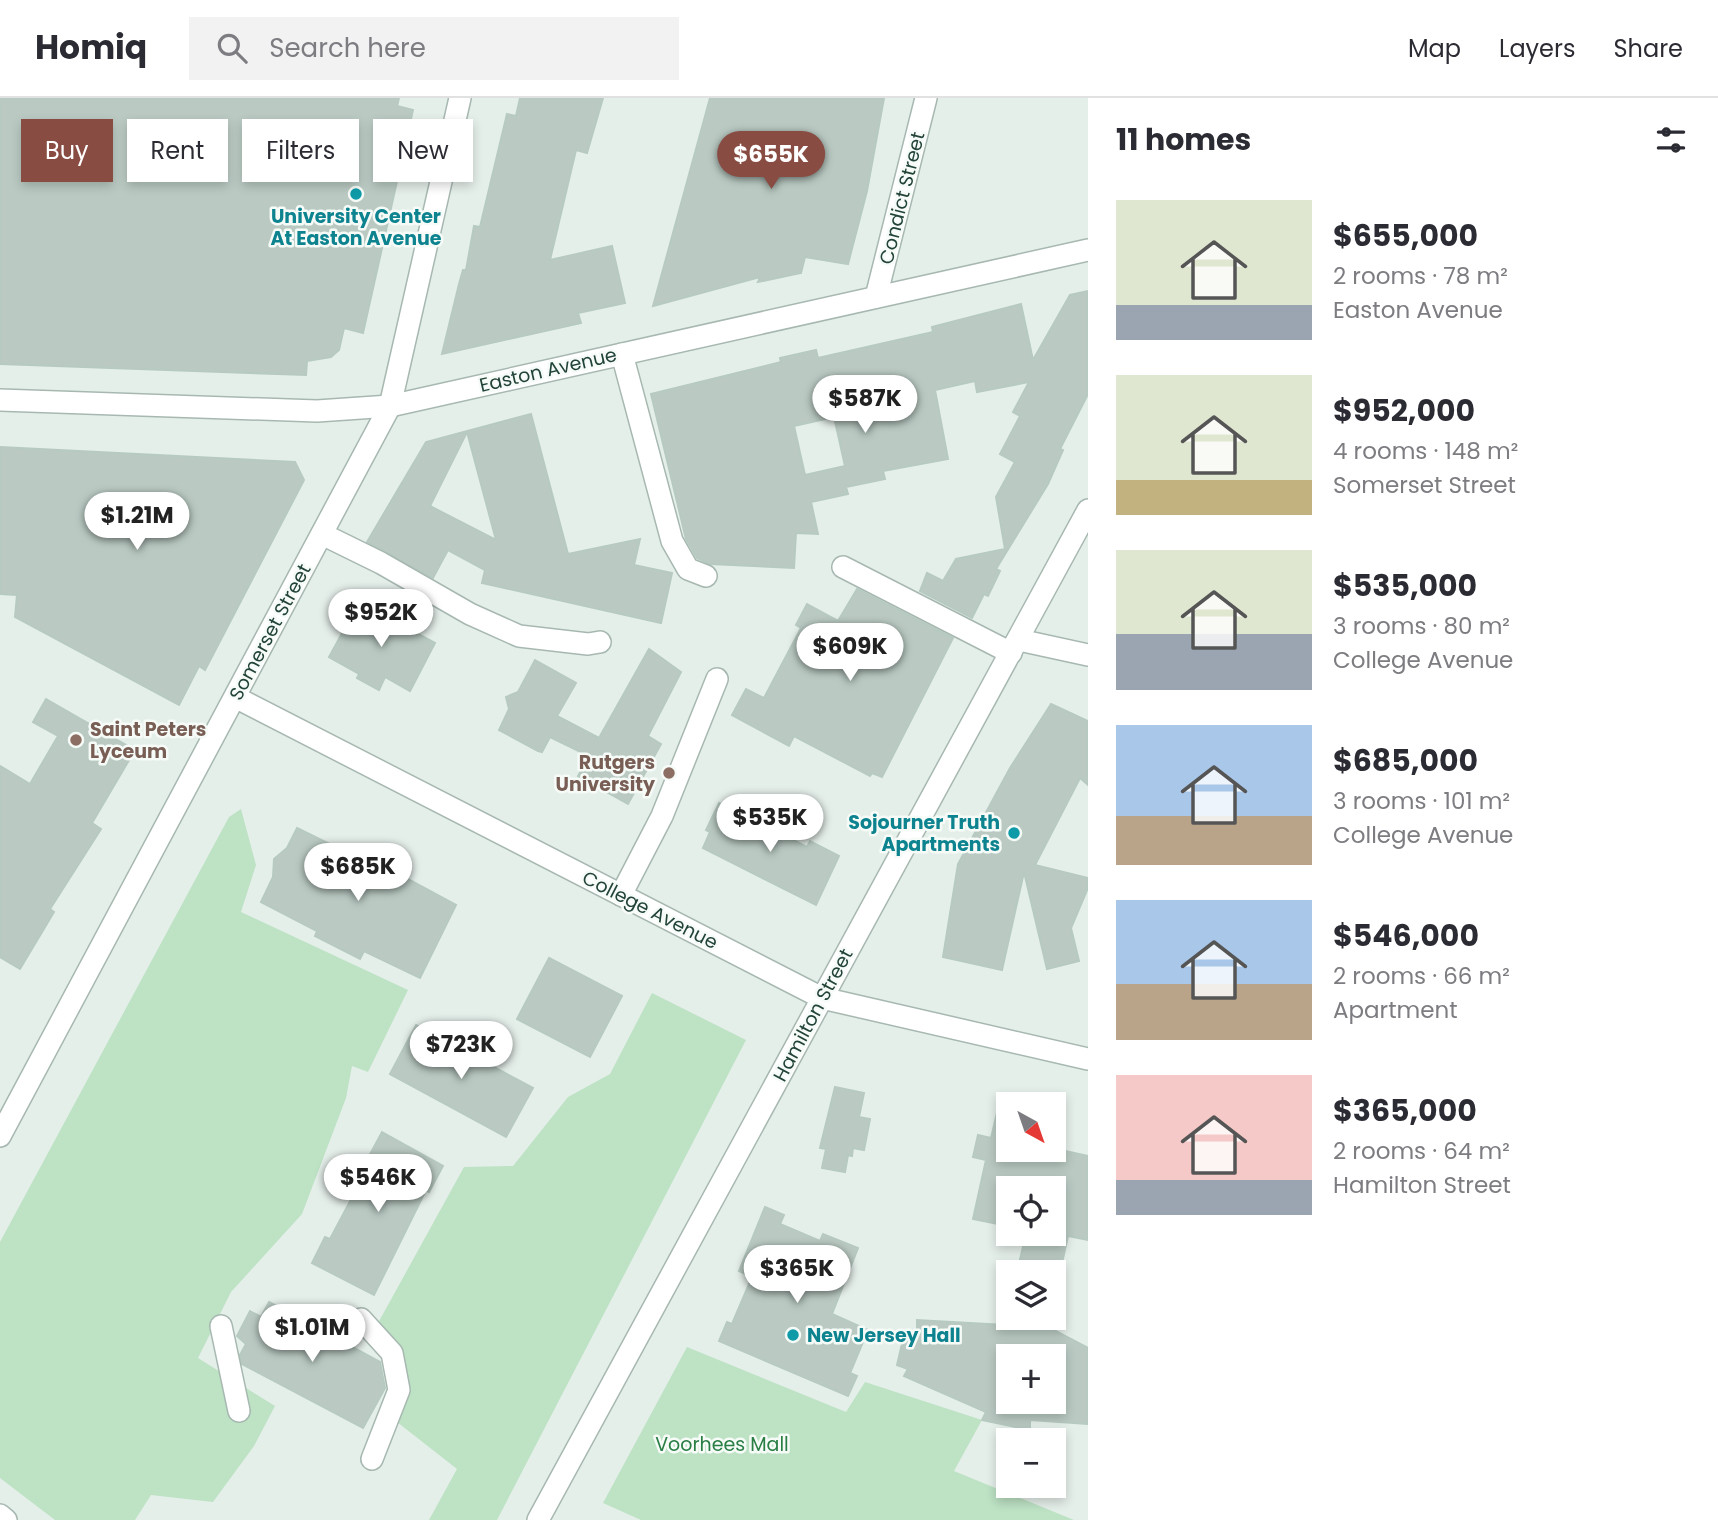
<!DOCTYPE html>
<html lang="en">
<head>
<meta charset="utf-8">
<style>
  :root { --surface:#fff; --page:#f2f2f3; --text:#2b2b33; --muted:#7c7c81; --line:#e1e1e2; --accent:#894c43 }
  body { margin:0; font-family:Poppins,sans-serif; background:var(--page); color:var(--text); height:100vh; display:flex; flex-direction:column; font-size:26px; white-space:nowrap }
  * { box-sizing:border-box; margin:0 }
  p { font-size:23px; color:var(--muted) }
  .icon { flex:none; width:38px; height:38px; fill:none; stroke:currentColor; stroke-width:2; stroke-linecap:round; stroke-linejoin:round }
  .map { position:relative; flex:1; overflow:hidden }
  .side { display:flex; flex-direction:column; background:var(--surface); width:630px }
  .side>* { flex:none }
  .top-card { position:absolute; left:21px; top:21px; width:665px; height:63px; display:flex; gap:14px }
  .needle { width:46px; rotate:140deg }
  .fabs { position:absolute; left:996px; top:994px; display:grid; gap:14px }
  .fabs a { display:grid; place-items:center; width:70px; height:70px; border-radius:0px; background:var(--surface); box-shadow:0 4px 10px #0003; font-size:35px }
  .price { position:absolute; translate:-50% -60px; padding:0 16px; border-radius:24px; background:#fff; color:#222; font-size:23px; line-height:46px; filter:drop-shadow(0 2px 4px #0008) }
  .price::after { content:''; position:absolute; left:50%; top:42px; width:21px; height:16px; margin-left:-10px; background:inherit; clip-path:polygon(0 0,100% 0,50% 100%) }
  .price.current { background:var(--accent); color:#fff }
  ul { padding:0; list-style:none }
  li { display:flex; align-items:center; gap:21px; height:175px; padding:0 28px }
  li span { display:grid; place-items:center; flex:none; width:196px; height:140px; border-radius:0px; color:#555 }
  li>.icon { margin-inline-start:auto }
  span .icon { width:84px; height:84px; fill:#fffc; stroke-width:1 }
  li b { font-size:30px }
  h2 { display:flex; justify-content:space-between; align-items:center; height:84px; padding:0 28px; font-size:30px }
  .tag { padding:0 24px; border-radius:0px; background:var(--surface); box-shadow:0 4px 10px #0003; font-size:24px; line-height:63px }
  .tag.current { background:var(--accent); color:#fff }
  header { display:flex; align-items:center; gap:42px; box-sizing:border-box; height:98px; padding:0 35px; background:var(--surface); border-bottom:2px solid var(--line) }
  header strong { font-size:33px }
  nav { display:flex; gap:38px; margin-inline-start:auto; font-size:24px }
  .search { width:490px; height:63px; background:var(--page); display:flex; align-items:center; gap:18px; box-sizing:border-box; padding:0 24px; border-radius:0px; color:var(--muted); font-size:26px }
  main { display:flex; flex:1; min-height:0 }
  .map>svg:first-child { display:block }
  .green { fill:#bde2c4 }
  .building { fill:#bacac3; stroke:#b7cac1; stroke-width:2; fill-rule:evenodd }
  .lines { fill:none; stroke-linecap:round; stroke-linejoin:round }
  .minor-casing { stroke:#a7b8b1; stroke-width:24 }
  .minor { stroke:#fff; stroke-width:21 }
  .culture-dot { fill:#0f9aa8; stroke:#f6fbf8; stroke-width:2.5 }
  .education-dot { fill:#8d6e63; stroke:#f6fbf8; stroke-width:2.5 }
  .labels { text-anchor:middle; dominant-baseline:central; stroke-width:5; stroke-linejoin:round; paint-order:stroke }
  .street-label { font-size:19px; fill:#224338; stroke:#f6fbf8 }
  .culture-label { font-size:19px; font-weight:bold; fill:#0d838f; stroke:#f6fbf8 }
  .education-label { font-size:19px; font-weight:bold; fill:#785e54; stroke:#f6fbf8; text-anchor:start }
  .park-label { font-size:19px; fill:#297e44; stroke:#f6fbf8 }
</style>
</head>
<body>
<header>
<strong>Homiq</strong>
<div class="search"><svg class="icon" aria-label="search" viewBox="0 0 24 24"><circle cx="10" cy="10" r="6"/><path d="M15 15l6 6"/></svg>Search here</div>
<nav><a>Map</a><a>Layers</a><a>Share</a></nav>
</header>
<main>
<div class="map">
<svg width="1088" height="1422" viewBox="0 0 1088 1422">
  <rect width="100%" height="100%" fill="#e5efea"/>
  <g class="green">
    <polygon points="241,711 256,767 241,814 408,892 368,974 352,968 346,1000 302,1116 231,1194 198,1260 275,1308 254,1348 213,1404 151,1397 135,1422 55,1422 0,1380 0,1144 229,719"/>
    <polygon points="652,895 746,942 497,1422 429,1422 457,1371 397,1324 405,1280 367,1245 464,1069 513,1068 568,999 610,976"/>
    <polygon points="687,1249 846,1314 865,1284 982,1322 954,1373 1074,1422 641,1422 603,1405"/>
  </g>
  <g class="building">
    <polygon points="0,0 399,0 397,8 413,12 363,235 344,230 339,252 331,259 307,263 306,277 0,266"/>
    <polygon points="520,0 603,0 587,55 576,52 550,162 612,148 625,205 578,215 581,225 442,256 459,186 463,172 466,172 474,128 480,129 507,16 516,18"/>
    <polygon points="710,0 884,0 867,93 848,166 805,159 801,175 758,184 760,179 653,208"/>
    <path d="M1088,193V296L1060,351L1063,352L1048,386L996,471L1000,473L988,498L984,496L972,520L920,493L927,475L943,483L956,461L1005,451L996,399L1015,364L1000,356L1020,318L1013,314L1029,284L977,294L975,283L935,292L948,361L883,373L885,381L846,389L848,396L811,404L818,436L796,435L794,470L710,466L697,460L686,441L651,296L781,264L780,260L816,252L818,260L933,234L932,229L1021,206L1033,262L1070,197ZM834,319L845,368L805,377L794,328Z"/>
    <path d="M531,316L568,456L640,441L634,467L672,475L661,525L482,485L485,472L448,452L433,480L367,444L426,344ZM467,334L496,442L430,408Z"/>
    <polygon points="0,349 295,364 304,382 205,572 199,568 179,607 15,519 17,497 0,496"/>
    <polygon points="857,491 953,540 882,679 872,675 870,678 794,638 789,648 732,617 746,591 764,600 801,530 796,527 807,506 838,523"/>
    <polygon points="359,504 435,545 410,593 385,579 379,592 357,580 359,576 329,559"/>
    <polygon points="649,551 681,574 648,638 661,646 628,706 578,678 589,658 550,639 542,654 538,653 499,632 509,611 506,599 518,594 535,562 576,585 557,618 599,640"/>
    <polygon points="46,601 135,652 92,725 101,731 50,811 54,814 20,871 0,859 0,668 30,686 58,638 33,624"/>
    <polygon points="1051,606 1088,623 1088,687 1080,680 1035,767 1088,780 1088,790 1071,830 1079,863 1047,871 1024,774 1002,872 943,859 958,766 1010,670"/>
    <polygon points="719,705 807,749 810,743 839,758 816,807 703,750 710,734 706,732"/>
    <polygon points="297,730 354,758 356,753 456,807 420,880 364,853 360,861 315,838 317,833 261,804 273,779 274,761 287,750"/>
    <polygon points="549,860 622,898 590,959 517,921"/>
    <polygon points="416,927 533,990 506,1039 390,976"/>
    <polygon points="835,989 864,995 859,1019 870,1021 864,1052 853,1050 852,1058 848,1057 845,1074 822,1070 826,1051 820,1050"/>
    <polygon points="999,1006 1008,1007 1008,1052 1061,1052 1088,1058 1088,1142 1068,1138 1060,1174 1017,1174 1026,1136 1058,1136 1054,1135 1054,1090 1008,1090 1008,1128 973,1121 986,1062 973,1059 978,1037 991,1040"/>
    <polygon points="382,1034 443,1068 429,1094 426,1092 374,1197 312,1165 325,1139 330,1141 372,1062 368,1060"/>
    <polygon points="765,1109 784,1117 780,1126 820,1143 823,1136 858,1150 832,1216 868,1232 850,1275 857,1278 848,1298 719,1243 727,1224 732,1226 752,1179 739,1173"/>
    <polygon points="269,1204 380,1264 385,1290 363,1330 242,1266 240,1257 246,1246 237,1238 250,1213 261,1219"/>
    <path d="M1008,1220H1050L1048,1229L1088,1250V1326L1030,1322V1332L982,1322L986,1314L904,1278L908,1271L897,1267L905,1233H917V1222L1006,1227ZM1008,1258H1054V1304H1008Z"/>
  </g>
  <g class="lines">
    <defs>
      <g id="minor">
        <polyline points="876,199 926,0"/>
        <polyline points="622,256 672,443 688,471 706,478"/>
        <polyline points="0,302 317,313 390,308 1088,152"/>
        <polyline points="322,436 381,465 470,516 519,538 588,546 600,544"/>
        <polyline points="843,469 1011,555"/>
        <polyline points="1019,542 1088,557"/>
        <polyline points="235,599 822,900 1088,961"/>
        <polyline points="621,797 662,718 717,581"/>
        <polyline points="0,1038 390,308 460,0"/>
        <polyline points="361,1221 392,1255 399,1292 372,1361"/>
        <polyline points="221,1228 239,1313"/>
        <polyline points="0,1417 6,1422"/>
        <polyline points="538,1422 1088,412"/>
      </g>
    </defs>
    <use href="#minor" class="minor-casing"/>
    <use href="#minor" class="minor"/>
  </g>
  <g class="culture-dot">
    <circle cx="356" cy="96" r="7"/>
    <circle cx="1014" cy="735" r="7"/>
    <circle cx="793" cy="1237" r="7"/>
  </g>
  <g class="education-dot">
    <circle cx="76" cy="642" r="7"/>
    <circle cx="669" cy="675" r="7"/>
  </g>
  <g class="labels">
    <g class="street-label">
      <text transform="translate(902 100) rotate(-76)">Condict Street</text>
      <text transform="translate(548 272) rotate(-13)">Easton Avenue</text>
      <text transform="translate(270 534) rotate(-62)">Somerset Street</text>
      <text transform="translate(650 812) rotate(27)">College Avenue</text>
      <text transform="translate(813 917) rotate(-62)">Hamilton Street</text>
    </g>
    <g class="culture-label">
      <text x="356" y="118">University Center<tspan x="356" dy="22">At Easton Avenue</tspan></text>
      <text x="1000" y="724" text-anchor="end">Sojourner Truth<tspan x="1000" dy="22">Apartments</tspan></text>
      <text x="807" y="1237" text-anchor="start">New Jersey Hall</text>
    </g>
    <g class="education-label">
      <text x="90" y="631">Saint Peters<tspan x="90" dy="22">Lyceum</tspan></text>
      <text x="655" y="664" text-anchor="end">Rutgers<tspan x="655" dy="22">University</tspan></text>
    </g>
    <g class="park-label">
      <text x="722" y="1346">Voorhees Mall</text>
    </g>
  </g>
</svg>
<div class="fabs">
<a><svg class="needle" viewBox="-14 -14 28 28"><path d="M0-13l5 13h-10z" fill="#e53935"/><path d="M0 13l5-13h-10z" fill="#7c7c81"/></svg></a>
<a><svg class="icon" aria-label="locate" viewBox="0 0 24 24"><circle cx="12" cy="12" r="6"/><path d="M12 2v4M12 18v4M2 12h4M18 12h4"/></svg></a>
<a><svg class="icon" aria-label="layers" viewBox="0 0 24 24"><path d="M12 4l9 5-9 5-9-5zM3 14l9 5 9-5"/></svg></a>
<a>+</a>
<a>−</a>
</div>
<b class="price current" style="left:771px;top:93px">$655K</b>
<b class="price" style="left:865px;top:337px">$587K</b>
<b class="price" style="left:137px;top:454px">$1.21M</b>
<b class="price" style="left:381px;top:551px">$952K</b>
<b class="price" style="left:850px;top:585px">$609K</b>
<b class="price" style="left:770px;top:756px">$535K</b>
<b class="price" style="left:358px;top:805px">$685K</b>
<b class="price" style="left:461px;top:983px">$723K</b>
<b class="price" style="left:378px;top:1116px">$546K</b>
<b class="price" style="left:797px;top:1207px">$365K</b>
<b class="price" style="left:312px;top:1266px">$1.01M</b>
<div class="top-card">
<a class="tag current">Buy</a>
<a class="tag">Rent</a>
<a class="tag">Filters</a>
<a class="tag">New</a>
</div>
</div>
<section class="side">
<h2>11 homes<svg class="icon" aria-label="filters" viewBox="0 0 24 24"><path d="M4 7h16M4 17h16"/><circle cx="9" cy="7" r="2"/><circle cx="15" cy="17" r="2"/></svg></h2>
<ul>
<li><span style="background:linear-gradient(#dfe7d0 75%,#9aa5b1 0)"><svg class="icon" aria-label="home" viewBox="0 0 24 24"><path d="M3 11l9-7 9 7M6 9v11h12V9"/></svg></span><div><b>$655,000</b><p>2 rooms · 78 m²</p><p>Easton Avenue</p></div></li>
<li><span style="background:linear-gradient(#dfe7d0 75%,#c2b280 0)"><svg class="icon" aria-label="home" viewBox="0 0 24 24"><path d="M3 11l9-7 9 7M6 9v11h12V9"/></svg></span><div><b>$952,000</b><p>4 rooms · 148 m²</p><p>Somerset Street</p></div></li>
<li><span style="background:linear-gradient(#dfe7d0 60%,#9aa5b1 0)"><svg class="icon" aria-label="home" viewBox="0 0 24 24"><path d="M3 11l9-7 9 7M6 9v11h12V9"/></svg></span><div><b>$535,000</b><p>3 rooms · 80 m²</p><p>College Avenue</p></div></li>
<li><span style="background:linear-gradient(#a9c7e8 65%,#b9a48a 0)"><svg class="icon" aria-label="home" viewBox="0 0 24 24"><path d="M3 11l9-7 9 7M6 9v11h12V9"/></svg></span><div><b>$685,000</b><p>3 rooms · 101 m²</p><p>College Avenue</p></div></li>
<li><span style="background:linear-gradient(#a9c7e8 60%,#b9a48a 0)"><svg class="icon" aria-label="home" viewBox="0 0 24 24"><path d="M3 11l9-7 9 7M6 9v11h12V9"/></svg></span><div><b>$546,000</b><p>2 rooms · 66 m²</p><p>Apartment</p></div></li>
<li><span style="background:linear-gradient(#f6c9c9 75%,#9aa5b1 0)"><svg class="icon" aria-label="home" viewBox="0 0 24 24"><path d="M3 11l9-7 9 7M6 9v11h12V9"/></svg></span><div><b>$365,000</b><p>2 rooms · 64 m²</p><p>Hamilton Street</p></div></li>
</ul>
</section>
</main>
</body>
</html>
